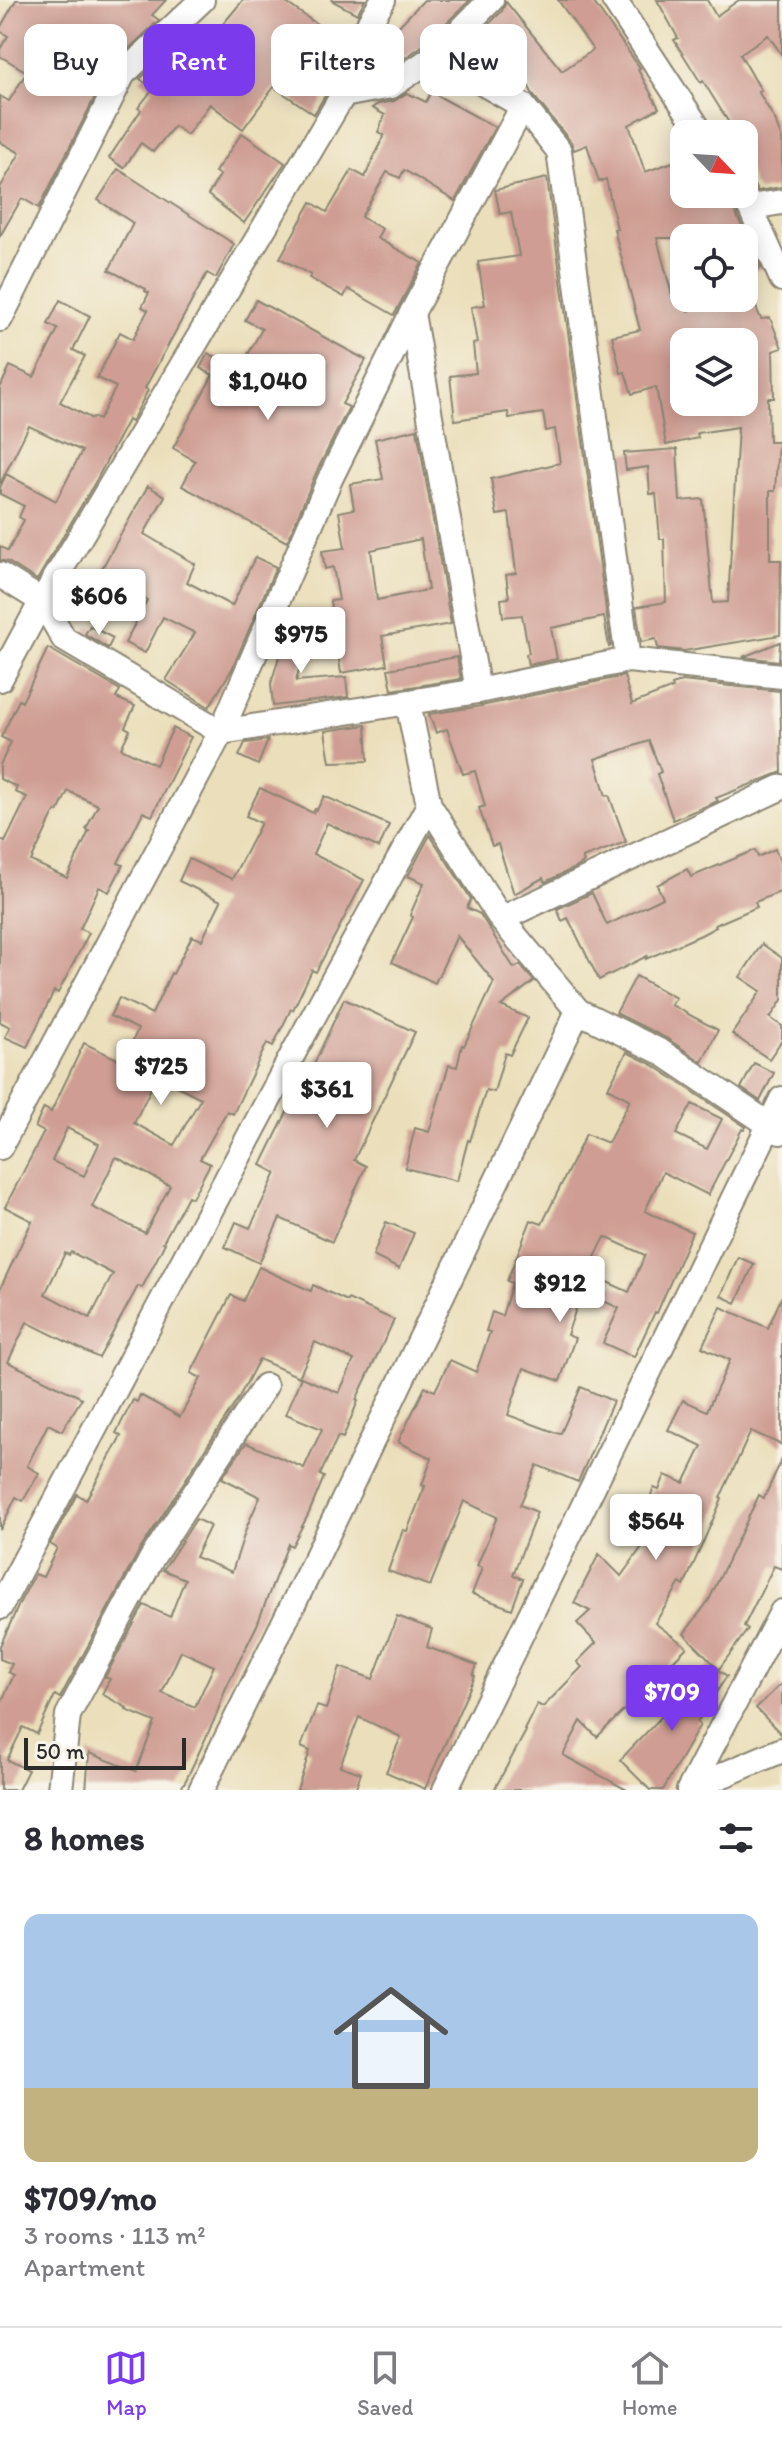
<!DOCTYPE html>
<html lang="en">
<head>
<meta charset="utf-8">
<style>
  :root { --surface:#fff; --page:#f2f2f3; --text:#2b2b33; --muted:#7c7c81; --line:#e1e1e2; --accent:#7c3aed }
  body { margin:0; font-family:Itim,sans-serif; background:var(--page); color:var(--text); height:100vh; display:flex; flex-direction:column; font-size:30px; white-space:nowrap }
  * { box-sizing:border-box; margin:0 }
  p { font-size:26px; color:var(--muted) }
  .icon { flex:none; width:44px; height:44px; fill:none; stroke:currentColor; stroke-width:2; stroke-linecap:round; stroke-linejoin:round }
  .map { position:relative; height:1790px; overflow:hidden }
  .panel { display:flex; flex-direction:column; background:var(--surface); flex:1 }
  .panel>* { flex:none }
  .hud { position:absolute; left:24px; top:24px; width:734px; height:72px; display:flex; gap:16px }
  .needle { width:52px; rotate:115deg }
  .tools { position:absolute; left:670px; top:120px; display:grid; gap:16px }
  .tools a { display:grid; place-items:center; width:88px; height:88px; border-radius:16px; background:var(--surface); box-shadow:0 4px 20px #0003; font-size:40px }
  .scale { position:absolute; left:24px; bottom:20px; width:162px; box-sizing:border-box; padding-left:8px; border:4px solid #2b2b2b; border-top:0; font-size:22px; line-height:28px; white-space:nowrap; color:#2b2b2b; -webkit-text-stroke:6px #f7f3e8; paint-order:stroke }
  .price { position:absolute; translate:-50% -68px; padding:0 18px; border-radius:8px; background:#fff; color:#222; font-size:26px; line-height:52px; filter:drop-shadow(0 2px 4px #0008) }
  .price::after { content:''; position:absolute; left:50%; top:48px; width:24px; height:18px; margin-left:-12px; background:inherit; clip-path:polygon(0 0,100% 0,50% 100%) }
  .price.selected { background:var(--accent); color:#fff }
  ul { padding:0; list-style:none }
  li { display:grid; align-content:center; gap:16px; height:424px; padding:0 24px }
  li+li { border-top:2px solid var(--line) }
  li span { display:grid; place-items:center; height:248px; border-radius:16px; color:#555 }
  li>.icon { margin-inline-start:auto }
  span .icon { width:144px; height:144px; fill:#fffc; stroke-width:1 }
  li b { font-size:34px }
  h2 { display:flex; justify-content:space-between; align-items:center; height:96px; padding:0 24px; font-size:34px }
  .tag { padding:0 28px; border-radius:16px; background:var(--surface); box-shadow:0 4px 20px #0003; font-size:28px; line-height:72px }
  .tag.selected { background:var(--accent); color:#fff }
  .tabs { display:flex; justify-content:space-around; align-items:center; height:112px; border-top:2px solid var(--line); background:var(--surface); font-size:22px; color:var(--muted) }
  .tabs a { display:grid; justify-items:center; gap:4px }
  .tabs .selected { color:var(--accent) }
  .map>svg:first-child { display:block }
  .building { fill:#cf9d93; fill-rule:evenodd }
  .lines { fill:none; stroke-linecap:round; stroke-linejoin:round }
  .minor-casing { stroke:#8b8573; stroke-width:28 }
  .minor { stroke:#fff; stroke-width:24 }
</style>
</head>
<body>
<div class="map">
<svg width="782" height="1790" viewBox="0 0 782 1790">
  <rect width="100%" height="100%" fill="#f7f3e8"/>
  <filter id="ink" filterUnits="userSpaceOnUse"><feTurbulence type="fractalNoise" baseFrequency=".0125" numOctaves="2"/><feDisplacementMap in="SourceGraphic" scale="16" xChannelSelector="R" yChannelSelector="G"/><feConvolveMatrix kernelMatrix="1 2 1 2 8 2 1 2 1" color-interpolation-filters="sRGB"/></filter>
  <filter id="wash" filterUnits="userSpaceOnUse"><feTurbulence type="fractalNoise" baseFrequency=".006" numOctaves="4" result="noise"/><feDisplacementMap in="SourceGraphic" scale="32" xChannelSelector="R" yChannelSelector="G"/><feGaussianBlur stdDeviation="1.8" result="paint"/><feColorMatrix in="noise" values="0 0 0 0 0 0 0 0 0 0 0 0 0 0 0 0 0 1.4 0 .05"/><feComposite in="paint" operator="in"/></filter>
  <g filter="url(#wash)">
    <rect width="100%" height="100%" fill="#ebdfbb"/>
    <g id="blocks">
      <g class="building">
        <polygon points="16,0 166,0 152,15 159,20 110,67 39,208 22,198 0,236 0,188 20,153 0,142 0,96 9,101 27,72 0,56 0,49 8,36 0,31 0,28"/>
        <polygon points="243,0 282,0 340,40 322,65 335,74 329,89 314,114 274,87 243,129 210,104 187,135 174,126 153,152 141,143 124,168 109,158 141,110 138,108 153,89 140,79 158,62 167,68 196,32 208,42"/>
        <polygon points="331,0 365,0 357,14"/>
        <polygon points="424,0 470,0 425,44 388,70 374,54 382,32 387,38"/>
        <path d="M558,0H592L640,68L638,70L659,108L629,125L645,172L684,158V194H727L761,268L744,276V238H657L674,303L682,299L688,311L716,298H752L761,319L770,318L782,348L773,351L774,398H768L769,442H778L775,491H770V560H781L780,635L684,651L658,648L656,639L641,642L636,607L666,602L664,539H660L656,494H650L648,467L626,470L624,453L677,449L680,501L703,499L713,603L728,602L738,427L697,433L698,438L666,445L656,387L632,394L625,372L621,373L612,336L640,330L614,229H617L606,179L599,182L587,145L574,150L571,142L533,95L518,64L503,77L464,55L474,39L502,11L506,2L562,71L593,50ZM713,332L718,342H744V402H684V342H693Z"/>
        <polygon points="657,0 707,0 716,16 739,0 782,0 782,55 768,35 740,54 761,90 758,91 775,120 782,140 782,187 758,191 753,184 744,158 744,134 736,134 703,81 701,83 674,40 678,38"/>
        <polygon points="431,92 495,127 455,201 404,170 400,178 387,172 361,217 382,229 377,238 422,263 394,315 348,289 344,297 309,278 311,275 280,258 311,202 327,212 352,170 365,177 384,135 378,132 385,115 372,108 378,104 394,101 407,93 426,102"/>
        <polygon points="242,133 285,163 244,223 208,195 220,175 215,172"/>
        <polygon points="118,169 234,244 216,278 207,273 145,388 148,390 134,417 131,422 128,420 97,479 37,580 8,562 0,560 0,546 8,551 24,520 19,517 24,506 0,494 0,488 6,474 56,501 82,451 29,426 0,484 0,388 10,366 34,377 58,329 48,324 60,300 90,316 73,350 85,356 60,402 92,419 93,417 99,420 116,387 97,378 120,332 133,339 148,310 142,307 149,293 145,291 146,289 109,270 133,223 98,200"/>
        <polygon points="547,178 611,646 609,647 604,617 551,628 557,659 528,665 526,654 529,653 522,615 503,617 501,599 509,598 506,575 516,573 509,513 497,515 491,479 560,463 555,429 546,431 543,413 509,418 508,412 455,420 450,376 476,373 473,344 477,343 471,307 485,305 478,262 519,256 511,212 500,214 495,190"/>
        <polygon points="256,300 366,360 342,404 349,407 316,473 287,542 182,486 195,461 173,448 213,375 200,368 208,353 240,369 262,329 245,320"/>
        <path d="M417,429L451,624L382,636L387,665L341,673L330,601L339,600L333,567L325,569L322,551L345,548L339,512L354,509L350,484L383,479L375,439ZM421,539L428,590L377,600L371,550Z"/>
        <polygon points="148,486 165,496 144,534 195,564 187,582 232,606 255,557 276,567 232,669 209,707 166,680 195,633 163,617 145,653 125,643 147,600 136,593 138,588 102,568"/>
        <polygon points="288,625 310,631 296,681 346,677 348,697 273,706 271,684"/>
        <polygon points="90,626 113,638 108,648 85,634"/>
        <polygon points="780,642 779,661 743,657"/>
        <path d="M48,648L120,690L116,698L135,706L125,727L130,730L121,748L156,765L173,728L191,737L152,816L143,812L118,863L123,865L109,892L99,887L80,929L89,933L58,993L54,991L27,1047L5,1037L10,1027L0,1022V839L5,842L27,797L15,792L17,787L0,779V765L11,742L1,737L19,700L22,702ZM68,791L98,805L86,829L89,831L67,878L31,861L55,811L58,812Z"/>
        <polygon points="457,657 461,679 392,690 388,669"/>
        <polygon points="624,676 632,704 673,688 672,685 682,681 780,691 782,772 716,798 718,801 673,820 657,774 661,772 649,741 595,759 606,796 609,795 626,842 582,858 584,862 579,866 545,882 543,878 514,894 498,844 492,846 479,808 485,806 475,771 463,774 447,729 436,733 429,714 481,706"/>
        <polygon points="366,725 368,761 330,762 325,731"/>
        <polygon points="268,740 258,765 239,756 245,743"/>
        <path d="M260,788L313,813L315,809L317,810L324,796L389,825L379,848L327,823L313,854L364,880L316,972L312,970L293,1010L291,1009L273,1046L267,1043L233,1114L227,1111L200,1159L210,1164L192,1198L188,1196L163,1242L165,1243L142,1288L138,1286L99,1358L27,1322L8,1362L82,1398L62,1431L48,1424L27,1466L39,1473L23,1501L16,1497L0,1530V1289L32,1221L5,1207L44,1132L35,1127L44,1108L51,1112L84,1043L123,1062L138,1029L110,1016L119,998L152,1014L171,973L173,974L192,936L202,940L221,901L179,881L189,859L232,879L261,823L246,816ZM157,1076L201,1098L174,1145L134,1123ZM67,1128L99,1144L84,1176L52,1161ZM116,1157L170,1186L145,1233L92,1207ZM71,1252L113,1274L90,1318L45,1294L65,1253L69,1255Z"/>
        <polygon points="430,835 471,899 467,908 480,914 514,968 520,965 534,981 501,1006 528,1018 510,1055 505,1053 494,1092 486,1090 470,1141 468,1140 457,1181 405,1168 415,1128 429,1132 449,1065 457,1067 462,1045 464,1046 494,982 457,936 435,983 392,962 413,917 410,915 424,883 408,876"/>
        <polygon points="775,849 782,867 782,891 755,902 757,907 715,925 716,927 701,935 646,959 647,956 599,980 568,918 562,921 557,909 592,893 607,925 663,898 657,885 687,869 691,877 755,850 758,857"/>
        <polygon points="762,944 782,958 782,1000 770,1018 782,1026 782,1040 769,1059 732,1034 761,991 740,977"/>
        <polygon points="636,976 676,998 671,1005 718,1030 702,1062 668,1039 616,1013"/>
        <polygon points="344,999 415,1032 354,1160 366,1166 332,1242 280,1218 259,1263 225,1247 236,1222 250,1228 276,1173 261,1165 295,1096 299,1097"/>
        <path d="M627,1052L653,1065L746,1127L744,1130L742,1129L708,1195L663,1172L645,1211L692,1232L657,1313L655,1312L634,1357L603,1343L619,1308L582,1291L567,1335L575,1338L560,1381L524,1368L508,1415L554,1432L561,1433L581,1387L613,1401L578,1482L537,1465L520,1505L537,1512L513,1575L523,1579L512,1609L472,1594L482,1568L477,1566L497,1517L464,1501L430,1586L388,1571L403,1530L407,1531L425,1486L422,1485L432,1458L398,1442L425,1387L435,1391L450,1360L476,1372L490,1332L486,1331L492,1312L502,1316L512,1283L507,1281L531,1220L542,1224L586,1134L608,1143L630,1100L608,1088ZM692,1104L722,1119L707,1149L676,1134ZM605,1237L645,1255L629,1292L587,1273Z"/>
        <polygon points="754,1063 774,1073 760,1101 741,1088"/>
        <polygon points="386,1222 414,1233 399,1269 373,1256"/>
        <polygon points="738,1257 754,1264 736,1303 721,1296"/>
        <path d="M259,1267L311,1291L313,1285L347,1301L348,1299L394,1320L356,1400L358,1401L343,1438L338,1436L320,1475L324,1477L309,1513L292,1546L288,1544L257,1625L225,1690L216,1716L186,1780L180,1790H86L89,1753L136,1771L155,1722L126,1710L127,1708L102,1694L110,1679L105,1677L144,1605L170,1617L185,1579L163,1570L196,1519L210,1526L195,1557L232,1572L247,1526L260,1497L222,1478L246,1443L304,1468L322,1429L286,1414L301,1377L339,1393L354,1360L315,1342L299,1377L259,1359L238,1399L139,1551L60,1698L55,1695L37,1734L23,1727L7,1760L28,1770L18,1790H0V1705L14,1675L8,1672L12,1664L0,1659V1646L21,1600L35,1574L43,1577L57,1548L50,1544L77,1494L86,1500L121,1436L116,1433L133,1400L137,1402L140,1395L180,1417L201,1378L191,1373L231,1295L243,1301ZM181,1651L214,1666L195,1707L162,1693Z"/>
        <polygon points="782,1296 782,1445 751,1431 720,1498 722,1499 684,1586 680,1583 655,1623 687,1647 597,1737 581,1721 563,1755 627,1790 494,1790 526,1731 524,1730 537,1704 543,1707 582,1667 577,1662 596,1643 577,1623 590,1611 574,1603 599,1554 621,1576 652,1533 641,1528 648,1511 645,1510 654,1488 659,1490 665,1475 684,1483 702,1446 668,1430 683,1400 707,1411 730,1360 702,1347 721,1307 768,1328"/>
        <polygon points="782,1459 782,1569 774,1566 744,1626 748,1629 719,1669 684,1634 709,1600 759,1495 764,1498"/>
        <polygon points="397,1616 432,1629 427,1647 477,1665 473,1675 475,1676 425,1789 386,1772 401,1737 359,1717 340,1766 361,1773 355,1790 297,1790 310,1751 301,1747 317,1706 326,1709 340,1667 373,1679"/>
        <polygon points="711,1665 727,1676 697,1722 700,1725 663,1790 650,1790 620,1760"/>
        <polygon points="782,1683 782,1735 756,1708"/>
      </g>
    </g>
  </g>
  <g filter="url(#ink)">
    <use href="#blocks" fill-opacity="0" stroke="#8b8573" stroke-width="2"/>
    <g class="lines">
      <defs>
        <g id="minor">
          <polyline points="614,0 702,134"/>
          <polyline points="435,56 523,106 559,151 628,660"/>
          <polyline points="343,95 391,86 435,56 491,0"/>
          <polyline points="742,194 750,207 782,279"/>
          <polyline points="750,207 782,202"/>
          <polyline points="412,313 478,691"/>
          <polyline points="0,319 123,74 202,0"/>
          <polyline points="0,575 42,601 64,639 221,732 478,691 628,660 782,676"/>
          <polyline points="0,679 42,601 343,95 370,21 383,0"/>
          <polyline points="408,703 429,805 501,919 578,1011 661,1052 780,1132"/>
          <polyline points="501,919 782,787"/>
          <polyline points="0,1147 221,732 330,479 412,313 523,106"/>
          <polyline points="0,1607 294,1052 429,805"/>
          <polyline points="690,1789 782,1750"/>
          <polyline points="60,1790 68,1715 152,1558 265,1386"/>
          <polyline points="201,1790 316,1558 578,1011"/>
          <polyline points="445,1790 782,1099"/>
          <polyline points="689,1790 782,1612"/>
        </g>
      </defs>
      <use href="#minor" class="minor-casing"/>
      <use href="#minor" class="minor"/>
    </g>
  </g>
</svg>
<div class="tools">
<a><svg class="needle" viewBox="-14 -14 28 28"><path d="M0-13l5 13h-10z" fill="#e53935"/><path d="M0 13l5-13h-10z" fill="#7c7c81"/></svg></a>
<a><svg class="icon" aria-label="locate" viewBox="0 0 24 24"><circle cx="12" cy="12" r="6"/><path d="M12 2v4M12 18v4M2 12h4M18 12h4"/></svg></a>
<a><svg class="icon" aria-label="layers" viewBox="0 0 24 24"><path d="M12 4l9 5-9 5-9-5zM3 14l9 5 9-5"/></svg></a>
</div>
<div class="scale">50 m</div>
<b class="price" style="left:268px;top:422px">$1,040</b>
<b class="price" style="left:99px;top:637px">$606</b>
<b class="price" style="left:301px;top:675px">$975</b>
<b class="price" style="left:161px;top:1107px">$725</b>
<b class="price" style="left:327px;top:1130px">$361</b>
<b class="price" style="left:560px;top:1324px">$912</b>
<b class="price" style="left:656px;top:1562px">$564</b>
<b class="price selected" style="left:672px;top:1733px">$709</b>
<div class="hud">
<a class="tag">Buy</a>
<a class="tag selected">Rent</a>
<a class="tag">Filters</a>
<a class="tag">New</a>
</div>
</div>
<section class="panel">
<h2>8 homes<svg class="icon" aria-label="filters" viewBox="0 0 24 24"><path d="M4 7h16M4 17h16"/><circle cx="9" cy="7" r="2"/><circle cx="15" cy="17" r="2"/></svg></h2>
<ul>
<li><span style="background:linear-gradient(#a9c7e8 70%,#c2b280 0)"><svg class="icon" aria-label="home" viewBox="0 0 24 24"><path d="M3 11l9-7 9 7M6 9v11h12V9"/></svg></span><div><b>$709/mo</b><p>3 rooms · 113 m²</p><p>Apartment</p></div></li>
</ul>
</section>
<nav class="tabs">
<a class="selected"><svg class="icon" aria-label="map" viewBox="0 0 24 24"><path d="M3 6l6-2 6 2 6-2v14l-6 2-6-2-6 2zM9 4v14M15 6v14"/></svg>Map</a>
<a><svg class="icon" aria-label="saved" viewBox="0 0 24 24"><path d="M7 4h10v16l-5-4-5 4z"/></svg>Saved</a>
<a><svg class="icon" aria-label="home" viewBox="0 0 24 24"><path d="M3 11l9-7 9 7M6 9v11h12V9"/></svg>Home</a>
</nav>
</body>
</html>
